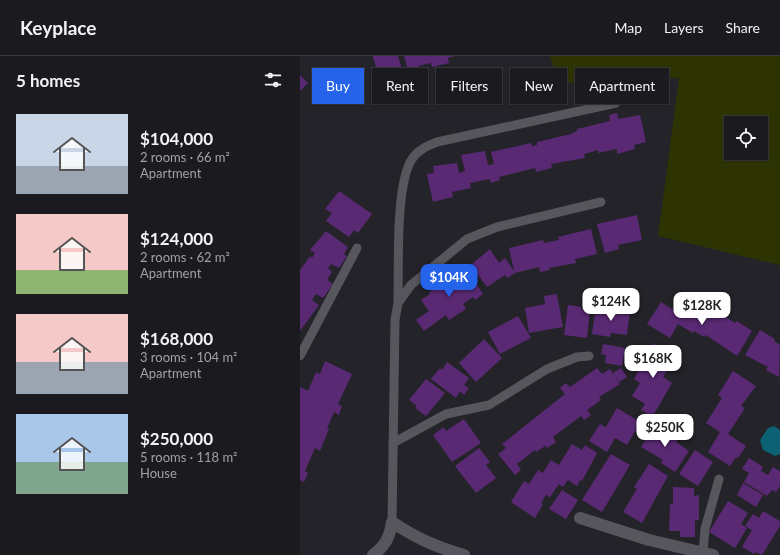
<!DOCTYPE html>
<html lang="en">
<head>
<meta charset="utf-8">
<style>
  :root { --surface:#1b1a1f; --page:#28272c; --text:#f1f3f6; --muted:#a0a1a4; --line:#39383d; --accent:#2563eb }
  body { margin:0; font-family:Lato,sans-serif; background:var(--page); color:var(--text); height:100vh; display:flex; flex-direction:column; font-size:15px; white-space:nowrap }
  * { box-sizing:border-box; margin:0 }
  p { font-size:13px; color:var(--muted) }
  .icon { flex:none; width:22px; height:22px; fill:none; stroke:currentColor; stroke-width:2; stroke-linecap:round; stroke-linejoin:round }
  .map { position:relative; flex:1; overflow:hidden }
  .side { display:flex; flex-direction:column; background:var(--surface); width:300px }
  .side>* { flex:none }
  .banner { position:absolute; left:12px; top:12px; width:380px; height:36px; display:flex; gap:8px }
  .fabs { position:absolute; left:424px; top:60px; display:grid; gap:8px }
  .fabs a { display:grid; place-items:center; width:44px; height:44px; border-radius:0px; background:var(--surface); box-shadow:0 1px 3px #0004,0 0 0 1px var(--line); font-size:20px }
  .price { position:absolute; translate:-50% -34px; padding:0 9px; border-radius:8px; background:#fff; color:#222; font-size:13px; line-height:26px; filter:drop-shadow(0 1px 2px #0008) }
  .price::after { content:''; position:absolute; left:50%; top:24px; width:12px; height:9px; margin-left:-6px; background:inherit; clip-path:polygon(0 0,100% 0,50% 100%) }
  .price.selected { background:var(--accent); color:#fff }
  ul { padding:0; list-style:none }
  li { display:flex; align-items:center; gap:12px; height:100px; padding:0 16px }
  li span { display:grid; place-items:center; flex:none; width:112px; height:80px; border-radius:0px; color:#555 }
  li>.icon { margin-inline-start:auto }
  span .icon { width:48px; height:48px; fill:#fffc; stroke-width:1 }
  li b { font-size:17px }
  h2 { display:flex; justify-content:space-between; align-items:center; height:48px; padding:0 16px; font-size:17px }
  .pill { padding:0 14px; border-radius:0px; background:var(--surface); box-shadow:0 1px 3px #0004,0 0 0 1px var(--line); font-size:14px; line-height:36px }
  .pill.selected { background:var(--accent); color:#fff }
  header { display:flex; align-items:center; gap:24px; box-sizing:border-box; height:56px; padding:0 20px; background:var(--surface); border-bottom:1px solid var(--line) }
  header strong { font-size:19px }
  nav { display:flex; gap:22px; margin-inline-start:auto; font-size:14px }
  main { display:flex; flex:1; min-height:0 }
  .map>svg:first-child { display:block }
  .green { fill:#2e3304; fill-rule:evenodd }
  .water { fill:#0c6273 }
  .building { fill:#5a2974 }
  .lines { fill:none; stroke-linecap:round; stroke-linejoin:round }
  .lane { stroke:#57565d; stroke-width:9 }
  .street { stroke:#57565d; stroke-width:12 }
</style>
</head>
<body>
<header>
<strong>Keyplace</strong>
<nav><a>Map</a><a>Layers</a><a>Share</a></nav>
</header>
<main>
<section class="side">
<h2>5 homes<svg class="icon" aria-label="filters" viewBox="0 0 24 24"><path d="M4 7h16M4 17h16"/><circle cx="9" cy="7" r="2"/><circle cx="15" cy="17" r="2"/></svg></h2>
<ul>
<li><span style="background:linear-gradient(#c9d6e8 65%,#9aa5b1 0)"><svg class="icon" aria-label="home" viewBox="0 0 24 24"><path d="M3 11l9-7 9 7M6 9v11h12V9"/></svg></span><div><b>$104,000</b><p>2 rooms · 66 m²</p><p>Apartment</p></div></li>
<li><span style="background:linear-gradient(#f6c9c9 70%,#8fb573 0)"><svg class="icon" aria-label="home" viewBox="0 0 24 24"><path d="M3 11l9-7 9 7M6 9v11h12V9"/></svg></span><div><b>$124,000</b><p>2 rooms · 62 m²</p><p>Apartment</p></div></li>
<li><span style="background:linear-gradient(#f6c9c9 60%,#9aa5b1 0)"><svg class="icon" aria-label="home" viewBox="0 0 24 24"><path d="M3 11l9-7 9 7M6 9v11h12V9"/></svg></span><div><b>$168,000</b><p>3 rooms · 104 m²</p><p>Apartment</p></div></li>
<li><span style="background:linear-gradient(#a9c7e8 60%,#7fa58c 0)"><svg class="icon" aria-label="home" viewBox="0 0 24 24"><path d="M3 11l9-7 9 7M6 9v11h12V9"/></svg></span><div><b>$250,000</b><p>5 rooms · 118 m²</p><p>House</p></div></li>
</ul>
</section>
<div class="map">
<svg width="480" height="499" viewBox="0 0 480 499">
  <rect width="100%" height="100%" fill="#242329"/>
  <path class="green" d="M250,0H480V209L358,180L379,22L258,27ZM431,67H461V97H431Z"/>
  <polygon class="water" points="474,370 480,374 480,398 475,400 463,394 460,384 468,372"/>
  <g class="building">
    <polygon points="73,0 98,0 102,13 87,18 88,20 79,23"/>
    <polygon points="104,0 155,0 148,2 149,7 132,11 131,7 118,10 119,14 110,16 108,14"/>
    <polygon points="0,19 8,27 0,35"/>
    <polygon points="317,57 318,63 340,59 346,86 334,89 335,93 317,98 317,93 298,97 298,94 284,98 285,102 251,108 252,112 236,116 235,112 199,121 200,124 191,127 190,123 170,127 171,132 152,136 153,141 133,146 127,118 134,117 133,110 157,107 159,117 165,115 161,99 185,95 188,109 194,108 191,96 231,87 232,90 237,89 237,86 271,78 277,75 277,73 310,65 309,59"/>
    <polygon points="39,135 72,158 58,177 54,174 49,181 26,165 32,157 25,153"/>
    <polygon points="337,159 342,184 318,189 319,193 305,197 297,168"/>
    <polygon points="291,173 297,198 275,203 276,207 249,212 250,214 240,216 239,211 215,217 207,222 205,219 187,231 171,209 190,193 199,207 205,202 214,215 209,192 243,184 244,187 259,184 258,181"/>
    <polygon points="26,175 48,191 44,198 47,200 39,212 31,208 28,212 32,216 27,224 33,228 23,242 16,238 12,244 19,249 0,275 0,214 10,200 12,202 15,197 10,194"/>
    <polygon points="165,210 183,238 175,244 173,241 163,248 166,253 149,264 146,259 124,275 116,264 129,255 121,244 130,238 129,236 154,220 153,218"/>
    <polygon points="257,238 263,271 229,277 225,252 245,248 244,240"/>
    <polygon points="361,246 381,259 387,248 401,257 407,249 435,267 437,265 452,275 437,300 406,279 404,281 394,275 393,277 378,268 370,282 347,268"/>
    <polygon points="268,249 281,251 281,253 290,254 287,282 264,279"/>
    <polygon points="296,250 330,255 327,279 311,277 310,281 292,278"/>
    <polygon points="218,260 231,282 200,298 188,276"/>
    <polygon points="460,274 475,283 474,285 480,289 479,321 466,314 468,311 445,299"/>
    <polygon points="184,283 202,302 176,326 159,307"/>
    <polygon points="353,287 375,301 363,321 372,327 354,358 350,359 341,354 345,348 332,340 340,327 334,323"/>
    <polygon points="303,288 325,292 322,310 305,307 306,299 301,298"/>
    <polygon points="25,305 52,318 38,348 42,350 39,359 34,356 27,373 29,373 20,395 15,392 5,415 8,417 4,426 0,424 0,331 8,335 16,316 20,318"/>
    <polygon points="147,306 169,322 164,329 169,332 164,339 160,335 156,342 131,323 140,312 142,314"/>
    <polygon points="297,312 302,318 310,313 320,328 299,341 301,344 287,354 291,359 284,364 281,360 253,381 256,386 247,392 245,390 236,396 235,394 217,408 221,414 215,419 198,398 206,392 202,388 265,338 260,332 266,327 270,331"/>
    <polygon points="321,312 327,321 319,326 313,317"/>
    <polygon points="433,315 456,330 441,350 445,352 428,378 446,390 438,402 436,401 430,410 408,396 420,376 406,367 422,342 418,339"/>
    <polygon points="126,323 145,337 126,360 115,352 117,350 109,344"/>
    <polygon points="317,352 340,366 341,370 338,375 335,375 327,389 315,382 307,396 289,385 300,368 306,371"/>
    <polygon points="164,363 181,387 152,406 133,379 144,371 146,375"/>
    <polygon points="356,368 378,383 376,386 389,395 375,416 361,407 363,404 341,391"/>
    <polygon points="272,388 282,394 285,389 297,397 282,425 280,424 277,430 268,424 263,431 259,428 250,441 246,439 241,447 243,448 235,462 211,446 224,425 229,428 238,414 243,417 251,404 259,409"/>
    <polygon points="179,392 190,406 186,409 196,422 176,437 155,410"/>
    <polygon points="395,394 413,406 398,430 379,418"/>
    <polygon points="311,398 330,409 302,456 282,444"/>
    <polygon points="449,402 463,411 461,415 468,419 473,411 480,415 480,430 476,436 472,434 467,440 444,426 449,417 442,413"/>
    <polygon points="349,408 368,420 342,467 323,456 337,433 334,431"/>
    <polygon points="443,427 463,439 456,451 437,439"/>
    <polygon points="373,431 394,432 394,440 399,439 399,464 395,464 395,481 380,481 380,475 369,475 370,448 373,448"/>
    <polygon points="262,434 278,444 266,463 249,453"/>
    <polygon points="428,445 448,457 441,468 447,472 435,492 409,476"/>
    <polygon points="463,455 480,465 480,470 462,499 455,496 454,498 442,491 452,474 445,470 453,458 459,462"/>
  </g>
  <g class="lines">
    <g class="lane">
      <path d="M98,245C99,211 95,129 112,103C118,94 127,90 137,86L316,47"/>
      <polyline points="0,300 57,192"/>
      <polyline points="93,387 146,358 189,349 247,313 277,301 289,300"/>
      <polyline points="92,466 95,264 98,247 111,229 167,183 197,171 301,146"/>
      <polyline points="403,497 405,473 419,423"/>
    </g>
    <g class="street">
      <polyline points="280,462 349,484 413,499"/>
      <path d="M73,499C85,490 90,481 92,466C116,482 136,491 164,499"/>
    </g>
  </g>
</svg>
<div class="fabs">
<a><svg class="icon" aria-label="locate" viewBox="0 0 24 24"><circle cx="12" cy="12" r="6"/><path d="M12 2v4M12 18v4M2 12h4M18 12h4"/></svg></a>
</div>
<b class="price selected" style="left:149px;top:242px">$104K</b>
<b class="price" style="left:311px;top:266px">$124K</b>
<b class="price" style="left:402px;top:270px">$128K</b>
<b class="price" style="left:353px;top:323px">$168K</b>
<b class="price" style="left:365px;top:392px">$250K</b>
<div class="banner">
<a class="pill selected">Buy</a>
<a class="pill">Rent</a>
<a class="pill">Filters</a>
<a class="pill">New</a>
<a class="pill">Apartment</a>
</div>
</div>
</main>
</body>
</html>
